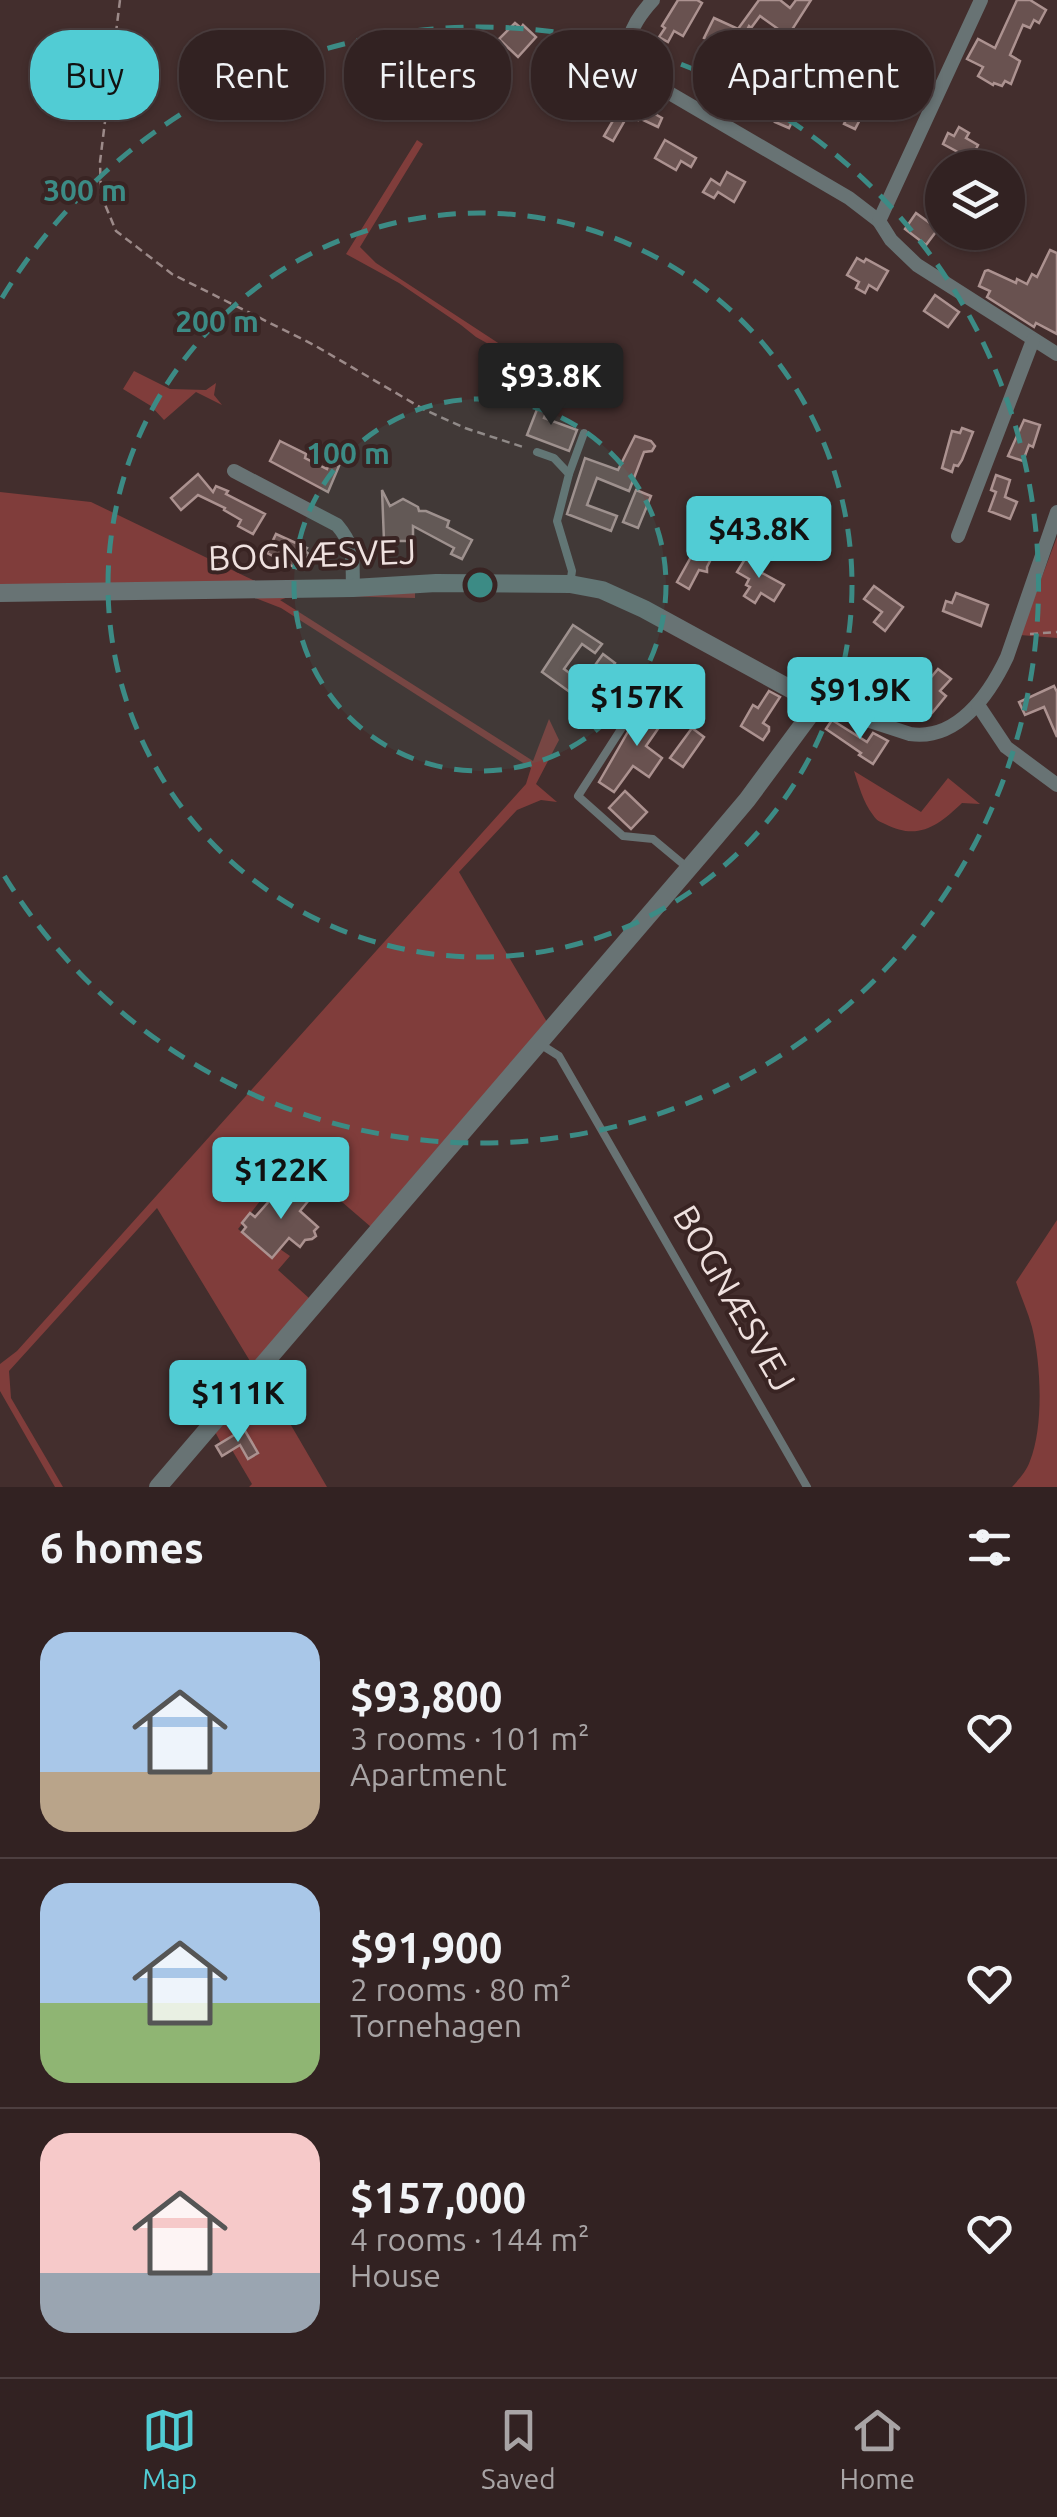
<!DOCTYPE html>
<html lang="en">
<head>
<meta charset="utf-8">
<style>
  :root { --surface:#322222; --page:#3a2a2a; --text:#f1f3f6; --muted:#a8a4a5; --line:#4d3f40; --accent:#51ccd4 }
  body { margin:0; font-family:Ubuntu,sans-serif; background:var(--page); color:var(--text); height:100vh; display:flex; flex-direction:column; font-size:38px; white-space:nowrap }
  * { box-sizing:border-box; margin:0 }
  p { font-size:32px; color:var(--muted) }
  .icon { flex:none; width:55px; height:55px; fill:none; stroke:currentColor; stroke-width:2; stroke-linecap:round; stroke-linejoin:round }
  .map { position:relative; height:1487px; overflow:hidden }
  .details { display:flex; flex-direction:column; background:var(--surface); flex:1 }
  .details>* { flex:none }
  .hud { position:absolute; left:30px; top:30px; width:998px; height:90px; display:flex; gap:20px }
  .tools { position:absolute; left:925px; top:150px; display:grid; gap:20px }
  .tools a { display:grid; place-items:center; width:100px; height:100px; border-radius:50%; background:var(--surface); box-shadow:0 2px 8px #0004,0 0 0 2px var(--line); font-size:50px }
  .price { position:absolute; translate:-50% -85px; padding:0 22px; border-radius:10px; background:var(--accent); color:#111; font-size:32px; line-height:65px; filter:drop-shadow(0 2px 5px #0008) }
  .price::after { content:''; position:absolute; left:50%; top:60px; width:30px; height:22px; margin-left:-15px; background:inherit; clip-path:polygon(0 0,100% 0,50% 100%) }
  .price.current { background:#222; color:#fff }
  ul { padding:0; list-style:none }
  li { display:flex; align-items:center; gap:30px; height:250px; padding:0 40px }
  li+li { border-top:2px solid var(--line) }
  li span { display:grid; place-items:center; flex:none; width:280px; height:200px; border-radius:30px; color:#555 }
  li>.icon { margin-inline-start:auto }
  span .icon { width:120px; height:120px; fill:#fffc; stroke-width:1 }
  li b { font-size:42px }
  h2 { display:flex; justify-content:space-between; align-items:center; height:120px; padding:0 40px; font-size:42px }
  .chip { padding:0 35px; border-radius:40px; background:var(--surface); box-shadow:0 2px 8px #0004,0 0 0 2px var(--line); font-size:35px; line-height:90px }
  .chip.current { background:var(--accent); color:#111 }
  .tabs { display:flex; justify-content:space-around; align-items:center; height:140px; border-top:2px solid var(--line); background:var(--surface); font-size:28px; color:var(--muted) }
  .tabs a { display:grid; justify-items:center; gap:5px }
  .tabs .current { color:var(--accent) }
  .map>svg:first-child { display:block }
  .green { fill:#803d3b }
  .building { fill:#695250; stroke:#ac9290; stroke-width:2.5 }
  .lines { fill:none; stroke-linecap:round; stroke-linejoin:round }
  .path { stroke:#9c8a89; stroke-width:2.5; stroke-dasharray:8 5; stroke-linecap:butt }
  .service { stroke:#687374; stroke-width:8 }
  .minor { stroke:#687374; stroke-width:14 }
  .tertiary { stroke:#687374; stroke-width:18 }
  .ring { fill:none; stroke:#3c8b85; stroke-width:5; stroke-dasharray:18 12 }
  .labels { text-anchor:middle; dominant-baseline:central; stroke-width:8; stroke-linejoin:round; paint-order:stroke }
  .street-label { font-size:35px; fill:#efe1df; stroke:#392423 }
  .centre { fill:#3c8b85; stroke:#392423; stroke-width:5 }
  .ring-label { font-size:30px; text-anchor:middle; font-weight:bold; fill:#3c8b85; stroke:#392423; stroke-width:8; stroke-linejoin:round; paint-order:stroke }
</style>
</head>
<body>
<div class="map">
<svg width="1057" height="1487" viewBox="0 0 1057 1487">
  <rect width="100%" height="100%" fill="#432e2d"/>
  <g class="green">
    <polygon points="417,140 423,144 360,247 376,263 544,373 540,380 519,361 476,337 461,325 399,283 346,254"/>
    <polygon points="134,371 170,389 206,390 216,383 214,395 222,405 196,392 164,420 151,406 123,389"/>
    <polygon points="0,492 91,502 257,582 0,587"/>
    <polygon points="1057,537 1057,638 1020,635"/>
    <polygon points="415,589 415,598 294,595 280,600 533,761 549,719 559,740 536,784 557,802 541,800 517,810 459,872 547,1022 371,1227 284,1152 270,1166 280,1176 238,1229 272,1258 280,1249 290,1256 278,1270 310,1299 253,1366 157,1208 9,1371 11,1398 63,1487 55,1487 0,1391 0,1364 17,1351 526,784 531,768 281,608 250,596"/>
    <path d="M854,771L921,812L948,778L980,804L962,803C938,826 918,841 885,824C879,821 877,821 873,815C863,802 859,786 854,771Z"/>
    <path d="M1057,1220V1487H1012C1019,1479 1026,1472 1030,1461C1044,1426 1041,1363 1032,1327C1028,1312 1021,1297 1016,1282Z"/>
    <polygon points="260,1372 327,1487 249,1487 252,1484 232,1450 240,1446 248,1460 258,1454 245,1430 221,1443 213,1428"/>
  </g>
  <g class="building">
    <polygon points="678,0 697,0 702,3 683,36 674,31 668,42 659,37 665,28 662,26"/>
    <polygon points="759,0 780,0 790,8 796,0 811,0 788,36 760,16 751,28 749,26 735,54 704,38 714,18 738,29"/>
    <polygon points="1017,0 1030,0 1046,10 1039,23 1034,20 1030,28 1023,25 1010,55 1020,61 1011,84 1005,81 1002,86 994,83 993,85 978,76 983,67 967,59 978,39 995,48"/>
    <polygon points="515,23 521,28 523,25 536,37 518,57 499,39"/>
    <polygon points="859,50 874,56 871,62 882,67 879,75 884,77 879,87 864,80 868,71 852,64"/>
    <polygon points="805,66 825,76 821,86 811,81 789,128 775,122 794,80 798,82"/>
    <polygon points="832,85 860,98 856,106 865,110 855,129 844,124 846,120 822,106"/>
    <polygon points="625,92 659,107 655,114 662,118 658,127 639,118 638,120 628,115 613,141 604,136 621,107 618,105"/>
    <polygon points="959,127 969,133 966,138 978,145 971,159 943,144 948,133 954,136"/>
    <polygon points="665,140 696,158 691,167 681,161 676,170 655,158"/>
    <polygon points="727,172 745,182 734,202 718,192 714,198 703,192 711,179 720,185"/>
    <polygon points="916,213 938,229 926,245 905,229"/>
    <polygon points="1050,250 1057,253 1057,334 1036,323 1034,327 987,297 990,291 979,286 985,271 988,270 1016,283 1017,279 1027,284 1032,274 1037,277"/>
    <polygon points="857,258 864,262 866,259 888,271 877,290 869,285 865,293 856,288 859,282 847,275"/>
    <polygon points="935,295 959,312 948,327 924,311"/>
    <polygon points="543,394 552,397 544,418 577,430 569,451 527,435"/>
    <polygon points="1024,420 1040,425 1033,447 1029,445 1023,461 1008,456"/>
    <polygon points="962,428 973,432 962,460 958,466 954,465 952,472 942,468 952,431 960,433"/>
    <polygon points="635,436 651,441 655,446 652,451 644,452 629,491 597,478 587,505 617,516 611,531 567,514 585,458 618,470"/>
    <polygon points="280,441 306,454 305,458 327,469 330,462 339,466 328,492 270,461"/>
    <polygon points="198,474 213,492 216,486 228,491 226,494 265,514 253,534 238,526 241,520 224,510 225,508 198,495 181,510 171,498"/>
    <polygon points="996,475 1010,480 1005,497 1017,502 1010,519 989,511 996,492 991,490"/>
    <polygon points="382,490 390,506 403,499 418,507 419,511 426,511 449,521 447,527 472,540 462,559 451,554 454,548 413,526 413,541 384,541"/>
    <polygon points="636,490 651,496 638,528 623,522"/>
    <polygon points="276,534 307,548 305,551 309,554 304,563 300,561 296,568 267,553"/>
    <polygon points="696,548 712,557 707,567 707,572 699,570 689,589 677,582"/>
    <polygon points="748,554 760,560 755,569 784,585 774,601 761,593 755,603 744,596 750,587 746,585 749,579 737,572"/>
    <polygon points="874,586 903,607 885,631 874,622 882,612 864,599"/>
    <polygon points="956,593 988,605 981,626 943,611 946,601 952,603"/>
    <polygon points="573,625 602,644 595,653 582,644 564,669 583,683 574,695 542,672"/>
    <polygon points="603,654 615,663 595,691 583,682"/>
    <polygon points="908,664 928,681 938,669 951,679 940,691 946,696 932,713 911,696 894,716 876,701"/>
    <polygon points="1054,686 1057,692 1057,737 1044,707 1025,715 1019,702"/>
    <polygon points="769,691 780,697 763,723 769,727 769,731 763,740 741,726 753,705 758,708"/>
    <polygon points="656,699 671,710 646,746 662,758 649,777 633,766 614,792 599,782 629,730 633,733"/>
    <polygon points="832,720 867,742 873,733 888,741 873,764 859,755 861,753 826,729"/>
    <polygon points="692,728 704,737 683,767 670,758"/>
    <polygon points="625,791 647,812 631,829 609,808"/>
    <polygon points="287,1181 309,1200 300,1211 318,1227 314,1231 316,1236 312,1239 305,1240 300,1247 289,1238 272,1258 242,1232 246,1227 242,1223 250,1213 255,1217"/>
    <polygon points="244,1429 258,1453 248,1459 240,1445 222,1456 216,1446"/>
  </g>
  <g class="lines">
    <g class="path">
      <polyline points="120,0 100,162 101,195 116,231 172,274 314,345 425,410 465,428 526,448"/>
      <polyline points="1030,634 1057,632"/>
    </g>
    <g class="service">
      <polyline points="537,452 554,458 569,474 557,521 572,571 570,584"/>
      <polyline points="569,474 584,433"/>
      <polyline points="625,723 578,796 623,836 653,839 689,869"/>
      <polyline points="540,1044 559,1056 807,1487"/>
    </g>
    <g class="minor">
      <path d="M653,0C631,24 618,48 642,77L849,198L879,221L891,240L917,265L1057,354"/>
      <polyline points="879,221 981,0"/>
      <path d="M234,471L337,525C356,547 352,560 353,588"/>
      <polyline points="958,536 1033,340"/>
      <path d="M818,704L910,734C957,741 989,695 1007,657L1057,512"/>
      <polyline points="978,705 1006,747 1057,785"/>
    </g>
    <polyline class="tertiary" points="0,593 353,588 436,583 570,584 602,590 644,609 818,704 747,800 714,839 158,1487"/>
  </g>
  <circle cx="480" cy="585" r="186" fill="#3c8b85" fill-opacity=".12"/>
  <g class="ring">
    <circle cx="480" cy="585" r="186"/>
    <circle cx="480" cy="585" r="372"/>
    <path d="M2 298A558 558 0 1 1 2 872"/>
  </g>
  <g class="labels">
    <g class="street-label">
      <text transform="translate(312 554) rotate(-2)">BOGNÆSVEJ</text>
      <text transform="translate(735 1298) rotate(60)">BOGNÆSVEJ</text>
    </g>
  </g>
  <circle cx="480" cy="585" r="15" class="centre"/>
  <g class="ring-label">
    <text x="85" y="201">300 m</text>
    <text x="217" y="332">200 m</text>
    <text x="348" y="464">100 m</text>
  </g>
</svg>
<div class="tools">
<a><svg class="icon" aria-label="layers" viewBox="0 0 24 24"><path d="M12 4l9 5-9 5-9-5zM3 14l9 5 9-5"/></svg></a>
</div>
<b class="price current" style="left:551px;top:428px">$93.8K</b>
<b class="price" style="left:759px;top:581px">$43.8K</b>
<b class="price" style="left:860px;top:742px">$91.9K</b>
<b class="price" style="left:637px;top:749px">$157K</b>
<b class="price" style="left:281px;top:1222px">$122K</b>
<b class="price" style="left:238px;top:1445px">$111K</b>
<div class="hud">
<a class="chip current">Buy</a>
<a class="chip">Rent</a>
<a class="chip">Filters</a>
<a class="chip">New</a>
<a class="chip">Apartment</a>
</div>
</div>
<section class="details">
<h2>6 homes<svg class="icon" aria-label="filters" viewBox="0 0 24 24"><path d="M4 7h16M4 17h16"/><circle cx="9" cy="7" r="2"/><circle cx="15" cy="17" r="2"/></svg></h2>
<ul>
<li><span style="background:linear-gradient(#a9c7e8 70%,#b9a48a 0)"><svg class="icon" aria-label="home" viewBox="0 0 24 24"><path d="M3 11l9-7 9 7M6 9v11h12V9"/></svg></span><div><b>$93,800</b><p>3 rooms · 101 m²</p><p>Apartment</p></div><svg class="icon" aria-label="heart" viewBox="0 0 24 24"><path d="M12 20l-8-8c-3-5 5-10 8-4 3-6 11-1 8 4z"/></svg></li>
<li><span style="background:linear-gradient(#a9c7e8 60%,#8fb573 0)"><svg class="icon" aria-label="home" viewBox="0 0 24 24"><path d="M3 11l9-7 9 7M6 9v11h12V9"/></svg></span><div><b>$91,900</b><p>2 rooms · 80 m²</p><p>Tornehagen</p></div><svg class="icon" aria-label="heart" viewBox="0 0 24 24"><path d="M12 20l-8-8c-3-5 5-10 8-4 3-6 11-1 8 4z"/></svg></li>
<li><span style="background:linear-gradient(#f6c9c9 70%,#9aa5b1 0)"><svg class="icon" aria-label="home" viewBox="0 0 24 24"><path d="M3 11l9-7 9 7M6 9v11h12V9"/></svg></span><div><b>$157,000</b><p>4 rooms · 144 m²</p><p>House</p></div><svg class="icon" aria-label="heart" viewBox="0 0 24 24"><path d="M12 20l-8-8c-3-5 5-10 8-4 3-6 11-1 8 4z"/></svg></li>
</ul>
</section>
<nav class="tabs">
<a class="current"><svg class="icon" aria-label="map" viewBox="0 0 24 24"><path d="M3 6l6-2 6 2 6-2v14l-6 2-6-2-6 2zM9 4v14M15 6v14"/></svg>Map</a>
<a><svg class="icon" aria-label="saved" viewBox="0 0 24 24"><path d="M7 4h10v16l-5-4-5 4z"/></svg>Saved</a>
<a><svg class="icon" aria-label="home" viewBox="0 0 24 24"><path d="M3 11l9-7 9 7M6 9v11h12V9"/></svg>Home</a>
</nav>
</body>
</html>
